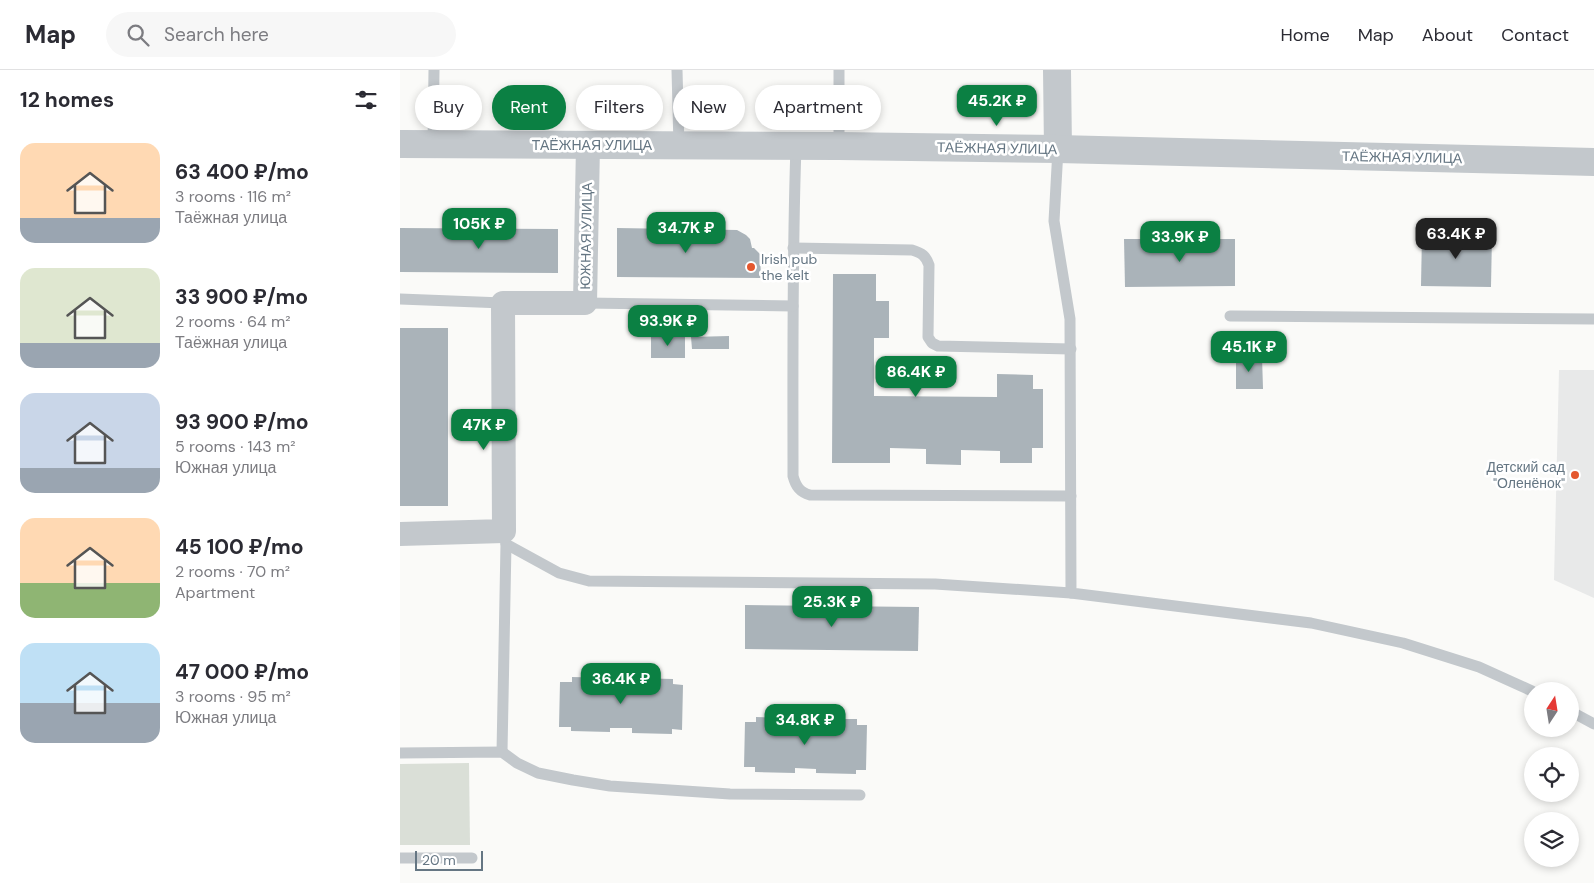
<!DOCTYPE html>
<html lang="en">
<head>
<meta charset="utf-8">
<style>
  :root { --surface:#fff; --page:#f7f7f7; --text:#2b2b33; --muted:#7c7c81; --line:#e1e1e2; --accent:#0b8043 }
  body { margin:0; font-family:"DM Sans",sans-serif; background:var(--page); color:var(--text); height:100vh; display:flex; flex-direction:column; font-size:19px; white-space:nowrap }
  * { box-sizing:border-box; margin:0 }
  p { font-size:16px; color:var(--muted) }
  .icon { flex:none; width:28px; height:28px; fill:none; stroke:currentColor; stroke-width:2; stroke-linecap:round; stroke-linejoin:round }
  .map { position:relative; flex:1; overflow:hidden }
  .side { display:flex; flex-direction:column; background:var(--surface); width:400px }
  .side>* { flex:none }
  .top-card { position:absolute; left:15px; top:15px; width:475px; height:45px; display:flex; gap:10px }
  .needle { width:32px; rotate:12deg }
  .controls { position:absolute; left:1124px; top:612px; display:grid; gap:10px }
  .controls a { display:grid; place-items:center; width:55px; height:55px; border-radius:50%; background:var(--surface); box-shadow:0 2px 8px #0003; font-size:25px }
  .scale { position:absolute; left:15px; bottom:12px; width:68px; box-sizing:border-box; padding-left:5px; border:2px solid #657683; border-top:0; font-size:14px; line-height:18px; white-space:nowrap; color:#657683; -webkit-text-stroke:4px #fff; paint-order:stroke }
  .price { position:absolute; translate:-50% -42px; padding:0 11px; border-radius:10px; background:var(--accent); color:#fff; font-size:16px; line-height:32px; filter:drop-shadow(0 1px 2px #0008) }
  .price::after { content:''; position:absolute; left:50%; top:30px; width:15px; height:11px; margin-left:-8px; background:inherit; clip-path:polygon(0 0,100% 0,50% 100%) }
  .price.on { background:#222; color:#fff }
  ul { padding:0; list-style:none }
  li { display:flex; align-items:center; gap:15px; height:125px; padding:0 20px }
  li span { display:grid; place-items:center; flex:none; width:140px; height:100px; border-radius:15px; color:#555 }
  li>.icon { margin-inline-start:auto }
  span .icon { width:60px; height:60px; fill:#fffc; stroke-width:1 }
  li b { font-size:21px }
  h2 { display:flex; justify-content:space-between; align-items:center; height:60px; padding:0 20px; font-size:21px }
  .chip { padding:0 18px; border-radius:22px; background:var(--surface); box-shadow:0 2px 8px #0003; font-size:18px; line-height:45px }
  .chip.on { background:var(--accent); color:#fff }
  header { display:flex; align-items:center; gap:30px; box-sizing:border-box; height:70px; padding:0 25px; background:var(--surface); border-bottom:1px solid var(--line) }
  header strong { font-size:24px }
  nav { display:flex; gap:28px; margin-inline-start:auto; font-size:18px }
  .search { width:350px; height:45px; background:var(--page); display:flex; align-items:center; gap:12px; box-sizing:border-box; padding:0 18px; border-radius:28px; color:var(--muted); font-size:19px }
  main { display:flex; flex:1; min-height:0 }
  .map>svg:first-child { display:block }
  .built { fill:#e8e9e9 }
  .pitch { fill:#dadfd7 }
  .building { fill:#aab3b9 }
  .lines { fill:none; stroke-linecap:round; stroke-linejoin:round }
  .service { stroke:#c3c8cc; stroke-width:11 }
  .minor { stroke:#c3c8cc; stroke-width:24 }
  .tertiary { stroke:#c3c8cc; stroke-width:28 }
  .poi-dot { fill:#e4572e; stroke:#fff; stroke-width:2 }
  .labels { text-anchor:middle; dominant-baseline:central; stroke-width:5; stroke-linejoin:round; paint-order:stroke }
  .street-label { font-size:14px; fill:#657683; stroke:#fff }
  .poi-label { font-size:14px; fill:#657683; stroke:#fff; text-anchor:start }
</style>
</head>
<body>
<header>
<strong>Map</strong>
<div class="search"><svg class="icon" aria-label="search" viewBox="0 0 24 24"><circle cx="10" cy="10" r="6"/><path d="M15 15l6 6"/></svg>Search here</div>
<nav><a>Home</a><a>Map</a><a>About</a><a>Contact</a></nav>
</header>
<main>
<section class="side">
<h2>12 homes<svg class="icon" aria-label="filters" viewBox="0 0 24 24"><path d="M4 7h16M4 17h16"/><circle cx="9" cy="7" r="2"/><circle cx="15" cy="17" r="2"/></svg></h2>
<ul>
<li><span style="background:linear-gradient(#ffd9b3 75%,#9aa5b1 0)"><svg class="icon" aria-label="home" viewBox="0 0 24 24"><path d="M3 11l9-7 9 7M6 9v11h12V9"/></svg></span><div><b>63 400 ₽/mo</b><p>3 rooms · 116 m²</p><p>Таёжная улица</p></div></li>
<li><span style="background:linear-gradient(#dfe7d0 75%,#9aa5b1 0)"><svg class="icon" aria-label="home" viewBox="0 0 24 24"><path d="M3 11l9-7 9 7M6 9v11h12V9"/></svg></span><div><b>33 900 ₽/mo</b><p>2 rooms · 64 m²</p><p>Таёжная улица</p></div></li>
<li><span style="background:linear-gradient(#c9d6e8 75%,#9aa5b1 0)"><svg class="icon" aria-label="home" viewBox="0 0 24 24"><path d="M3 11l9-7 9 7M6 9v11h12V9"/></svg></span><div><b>93 900 ₽/mo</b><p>5 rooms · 143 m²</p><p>Южная улица</p></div></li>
<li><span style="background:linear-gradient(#ffd9b3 65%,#8fb573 0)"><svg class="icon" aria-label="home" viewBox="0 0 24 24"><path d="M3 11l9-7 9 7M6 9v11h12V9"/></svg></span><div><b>45 100 ₽/mo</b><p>2 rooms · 70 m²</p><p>Apartment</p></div></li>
<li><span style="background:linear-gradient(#bfe0f5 60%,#9aa5b1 0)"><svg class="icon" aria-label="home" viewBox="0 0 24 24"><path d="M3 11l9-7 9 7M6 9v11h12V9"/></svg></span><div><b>47 000 ₽/mo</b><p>3 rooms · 95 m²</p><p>Южная улица</p></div></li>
</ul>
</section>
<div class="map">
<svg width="1194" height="813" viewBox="0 0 1194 813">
  <rect width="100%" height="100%" fill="#fafaf8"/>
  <polygon class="built" points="1159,300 1194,300 1194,528 1154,510"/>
  <polygon class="pitch" points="69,693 70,775 0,775 0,694"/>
  <g class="building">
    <polygon points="0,158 158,159 158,203 0,202"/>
    <polygon points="217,158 337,160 346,165 350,169 352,178 354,178 360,184 361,208 217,207"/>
    <polygon points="1022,164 1092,165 1091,217 1021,216"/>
    <polygon points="724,169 835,169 835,216 725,217"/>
    <polygon points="433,204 476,204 476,231 489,231 489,268 474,268 474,326 597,327 597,304 633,305 633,319 643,319 643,378 632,378 632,393 600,393 600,381 561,380 561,395 526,394 526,379 490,378 490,393 432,393"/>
    <rect x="0" y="258" width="48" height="178"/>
    <rect x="251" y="266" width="34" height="22"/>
    <polygon points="329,266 329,279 292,279 291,267"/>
    <polygon points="836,287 862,287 863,319 836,319"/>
    <polygon points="345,535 519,537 518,581 345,579"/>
    <polygon points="172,607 212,608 211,613 233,613 233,608 273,609 273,614 283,615 282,660 272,659 272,664 232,663 232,658 210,658 210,662 171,661 171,657 159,657 160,612 172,612"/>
    <polygon points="356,647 396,648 396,653 417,654 417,649 457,649 457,655 467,655 466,700 456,700 456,704 416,703 416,699 395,698 395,703 355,702 355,697 344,697 345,652 356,652"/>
  </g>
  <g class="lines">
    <g class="service">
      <polyline points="277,0 279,76"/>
      <polyline points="33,74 34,0"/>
      <polyline points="439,76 439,0"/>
      <path d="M396,77C392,187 393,296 393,406C396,417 400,422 410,425L671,426"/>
      <polyline points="658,79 654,151 670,249 671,523 911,553 1003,573 1079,597 1132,621"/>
      <path d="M393,178L512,180C522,183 526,186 529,195L528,267L532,273L538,276L671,279"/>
      <polyline points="0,229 103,233"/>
      <polyline points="185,233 393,236"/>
      <polyline points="830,246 1194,249"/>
      <polyline points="104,461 106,474 159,503 189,511 535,514 671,523"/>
      <polyline points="1170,641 1194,654"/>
      <polyline points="102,682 106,474"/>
      <polyline points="0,683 102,682 117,693 138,703 173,710 210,716 330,724 460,725"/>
      <polyline points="0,788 72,788"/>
    </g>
    <polyline class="minor" points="0,464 104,461 103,233 185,233 188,75"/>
    <g class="tertiary">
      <polyline points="657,0 658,79"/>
      <polyline points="0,74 439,76 658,79 1194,92"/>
    </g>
  </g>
  <g class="poi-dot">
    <circle cx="351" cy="197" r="5"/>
    <circle cx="1175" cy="405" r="5"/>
  </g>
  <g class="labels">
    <g class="street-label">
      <text x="192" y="75">ТАЁЖНАЯ УЛИЦА</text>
      <text transform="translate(597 78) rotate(1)">ТАЁЖНАЯ УЛИЦА</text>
      <text transform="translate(1002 87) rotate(1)">ТАЁЖНАЯ УЛИЦА</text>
      <text transform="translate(186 166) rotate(-89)">ЮЖНАЯ УЛИЦА</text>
    </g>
    <g class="poi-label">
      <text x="361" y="189">Irish pub<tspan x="361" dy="16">the kelt</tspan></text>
      <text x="1165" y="397" text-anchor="end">Детский сад<tspan x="1165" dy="16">"Оленёнок"</tspan></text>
    </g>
  </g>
</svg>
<div class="controls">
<a><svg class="needle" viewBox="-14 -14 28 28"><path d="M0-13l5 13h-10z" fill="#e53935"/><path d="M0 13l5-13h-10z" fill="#7c7c81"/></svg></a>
<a><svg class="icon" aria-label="locate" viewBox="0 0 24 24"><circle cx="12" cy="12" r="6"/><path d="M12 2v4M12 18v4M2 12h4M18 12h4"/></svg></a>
<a><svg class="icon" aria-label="layers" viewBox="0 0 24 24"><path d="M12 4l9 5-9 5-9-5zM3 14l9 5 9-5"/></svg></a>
</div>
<div class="scale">20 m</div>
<b class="price" style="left:597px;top:57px">45.2K ₽</b>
<b class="price" style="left:79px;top:180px">105K ₽</b>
<b class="price" style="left:286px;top:184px">34.7K ₽</b>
<b class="price on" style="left:1056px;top:190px">63.4K ₽</b>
<b class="price" style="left:780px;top:193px">33.9K ₽</b>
<b class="price" style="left:268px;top:277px">93.9K ₽</b>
<b class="price" style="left:849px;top:303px">45.1K ₽</b>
<b class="price" style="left:516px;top:328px">86.4K ₽</b>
<b class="price" style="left:84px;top:381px">47K ₽</b>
<b class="price" style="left:432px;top:558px">25.3K ₽</b>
<b class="price" style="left:221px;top:635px">36.4K ₽</b>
<b class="price" style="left:405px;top:676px">34.8K ₽</b>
<div class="top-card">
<a class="chip">Buy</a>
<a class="chip on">Rent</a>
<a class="chip">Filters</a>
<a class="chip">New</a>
<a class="chip">Apartment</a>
</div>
</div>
</main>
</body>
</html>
